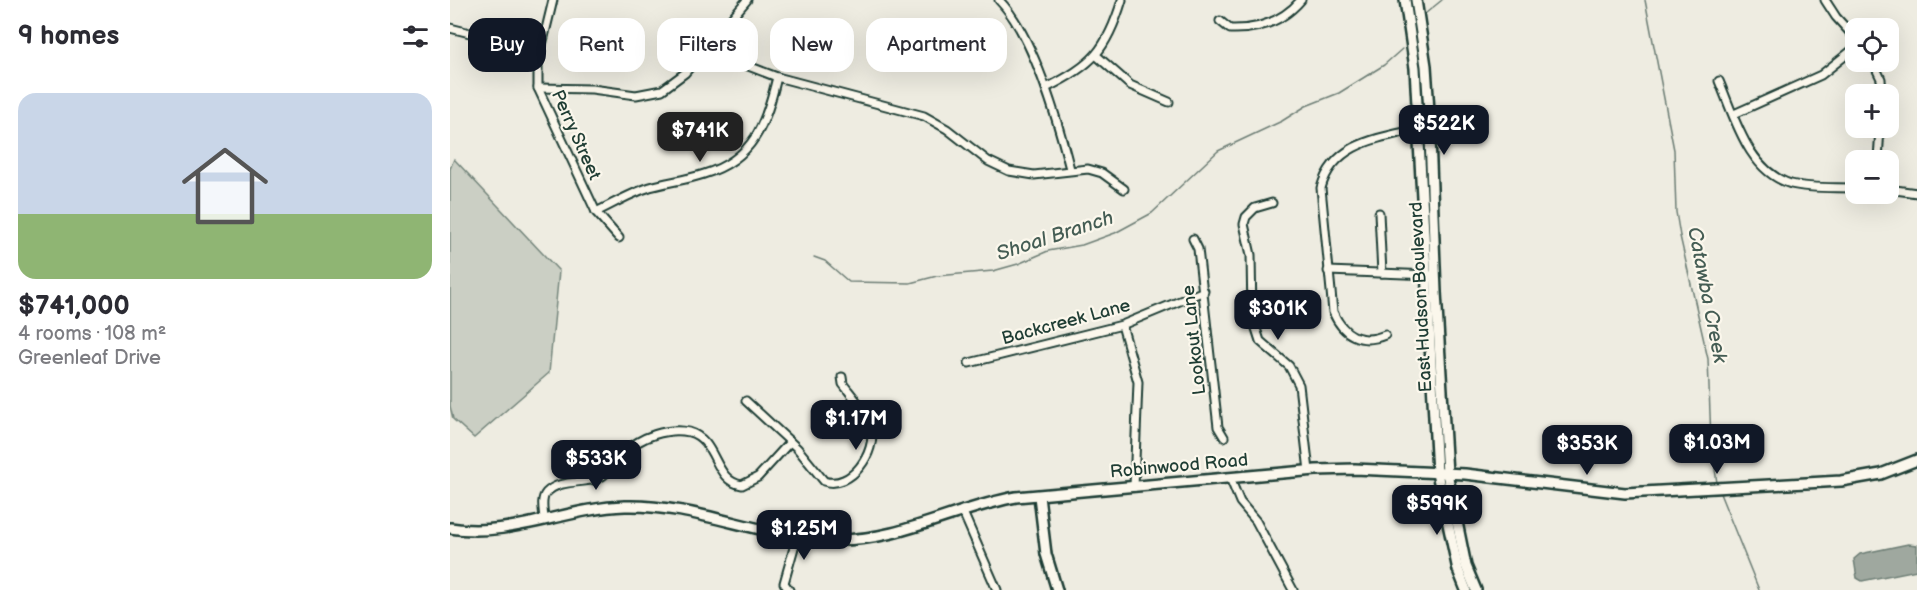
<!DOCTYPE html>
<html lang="en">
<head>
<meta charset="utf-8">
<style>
  :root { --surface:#fff; --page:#f7f7f7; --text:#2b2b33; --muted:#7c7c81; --accent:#111827 }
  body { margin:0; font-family:"Balsamiq Sans",sans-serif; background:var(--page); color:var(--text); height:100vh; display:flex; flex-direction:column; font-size:22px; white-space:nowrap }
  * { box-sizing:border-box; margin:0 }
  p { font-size:20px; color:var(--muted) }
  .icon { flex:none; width:33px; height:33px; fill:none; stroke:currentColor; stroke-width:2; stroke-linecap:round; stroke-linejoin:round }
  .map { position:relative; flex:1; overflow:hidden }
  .side { display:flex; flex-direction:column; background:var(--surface); width:450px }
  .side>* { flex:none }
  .guide { position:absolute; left:18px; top:18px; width:570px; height:54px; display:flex; gap:12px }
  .controls { position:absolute; left:1395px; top:18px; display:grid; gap:12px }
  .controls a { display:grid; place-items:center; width:54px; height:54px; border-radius:12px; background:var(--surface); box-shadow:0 6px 24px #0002; font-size:30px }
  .price { position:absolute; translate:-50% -51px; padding:0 14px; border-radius:12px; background:var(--accent); color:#fff; font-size:20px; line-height:39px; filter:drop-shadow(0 2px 3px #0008) }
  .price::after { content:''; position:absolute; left:50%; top:36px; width:18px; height:14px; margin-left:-9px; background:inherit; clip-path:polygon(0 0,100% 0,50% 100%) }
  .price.active { background:#222; color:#fff }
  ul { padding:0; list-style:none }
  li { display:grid; align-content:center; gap:12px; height:318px; padding:0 18px }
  li span { display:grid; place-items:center; height:186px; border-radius:18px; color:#555 }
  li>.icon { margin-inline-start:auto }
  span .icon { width:108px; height:108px; fill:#fffc; stroke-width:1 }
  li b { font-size:26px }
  h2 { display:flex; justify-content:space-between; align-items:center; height:72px; padding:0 18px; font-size:26px }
  .tag { padding:0 21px; border-radius:18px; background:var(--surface); box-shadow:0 6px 24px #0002; font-size:21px; line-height:54px }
  .tag.active { background:var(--accent); color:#fff }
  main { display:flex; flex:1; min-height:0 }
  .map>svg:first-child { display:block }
  .green { fill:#cbcfc4; stroke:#75867c; stroke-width:1.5 }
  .water { fill:#9fa89f; stroke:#6c7d74; stroke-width:1.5 }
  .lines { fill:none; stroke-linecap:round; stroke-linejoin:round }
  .stream { stroke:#6c7d74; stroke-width:1.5 }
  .street-casing { stroke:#1f3d34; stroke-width:11 }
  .secondary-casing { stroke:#1f3d34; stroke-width:14 }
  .street { stroke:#fbf7ec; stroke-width:7 }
  .secondary { stroke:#fbf7ec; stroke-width:9 }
  .labels { text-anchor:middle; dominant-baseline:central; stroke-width:4.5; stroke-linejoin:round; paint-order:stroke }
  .street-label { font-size:18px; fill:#1f3d34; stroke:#fbf7ec }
  .water-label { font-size:20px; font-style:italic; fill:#455d54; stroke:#fbf7ec }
</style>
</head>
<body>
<main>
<section class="side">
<h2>9 homes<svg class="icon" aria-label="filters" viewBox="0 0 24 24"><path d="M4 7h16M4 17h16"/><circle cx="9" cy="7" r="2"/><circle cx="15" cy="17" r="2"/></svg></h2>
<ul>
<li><span style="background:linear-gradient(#c9d6e8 65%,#8fb573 0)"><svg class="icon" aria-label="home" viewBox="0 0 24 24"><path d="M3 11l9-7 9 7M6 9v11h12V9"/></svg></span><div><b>$741,000</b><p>4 rooms · 108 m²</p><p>Greenleaf Drive</p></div></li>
</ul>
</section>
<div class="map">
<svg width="1467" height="590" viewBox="0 0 1467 590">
  <rect width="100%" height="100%" fill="#eeece1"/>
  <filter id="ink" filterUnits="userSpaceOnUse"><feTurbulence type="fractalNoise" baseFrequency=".0167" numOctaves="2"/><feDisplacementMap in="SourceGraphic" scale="12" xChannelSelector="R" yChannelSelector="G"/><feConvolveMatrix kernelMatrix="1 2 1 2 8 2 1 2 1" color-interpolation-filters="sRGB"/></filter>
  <g filter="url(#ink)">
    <polygon class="green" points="4,159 109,271 99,373 24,438 3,419 0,406 0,169"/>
    <polygon class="water" points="1458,544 1467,545 1467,570 1412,581 1407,578 1404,559 1410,554"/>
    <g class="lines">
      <g class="stream">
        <polyline points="1195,0 1224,150 1226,212 1230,236 1258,359 1261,441 1267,483"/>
        <polyline points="976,13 992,0"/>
        <polyline points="364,257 375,261 399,282 460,283 487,276 543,271 568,264 598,251 632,245 665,233 702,213 768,151 832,121 856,106 889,93 934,65 952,49"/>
        <polyline points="1269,491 1309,590"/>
      </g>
      <defs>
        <g id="street">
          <polyline points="103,0 88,62 88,88 146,212 169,238"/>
          <path d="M549,0C583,35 608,122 620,169"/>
          <polyline points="1375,0 1386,17 1406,39"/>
          <path d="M770,21L780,29C808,30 833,21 851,0"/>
          <polyline points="0,28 91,51"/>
          <polyline points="254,49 327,77 474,116 497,129 538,161 559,171 584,175 638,169 652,173 674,189"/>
          <polyline points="647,56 680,85 719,102"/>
          <polyline points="1423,62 1431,79 1432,94"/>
          <path d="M1269,81C1285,118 1298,171 1341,184C1361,189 1385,187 1406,188"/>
          <polyline points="88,88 142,89 186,95 212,90 235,73 297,0"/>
          <path d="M596,88C642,66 657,50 672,0"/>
          <polyline points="1284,114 1371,75 1406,47"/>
          <polyline points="1428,160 1430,128"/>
          <polyline points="1438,189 1467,193"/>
          <polyline points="822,203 805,208 796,217 794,224 801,255 802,316 810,341 839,366 849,385 859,471"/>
          <path d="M146,212C163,204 181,193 200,187C218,182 236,180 254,174C304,159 316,123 327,77"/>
          <polyline points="929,213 932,273"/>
          <polyline points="743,239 748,249 768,427 774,437"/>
          <polyline points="878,271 980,275"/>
          <polyline points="672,325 688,382 684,487"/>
          <path d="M935,335C911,345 893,335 883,312L871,188C884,142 930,138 968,129"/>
          <polyline points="519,363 672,325 754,291"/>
          <path d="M296,401L347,448L374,481C401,490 427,452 421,428C417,412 403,397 393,384L392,377"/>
          <polyline points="780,478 790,502 806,521 843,590"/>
          <polyline points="512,510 547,590"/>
          <path d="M94,520C94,512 90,500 96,493C109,479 132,484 149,478C160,473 167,460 175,452C190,437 218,427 239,432C268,440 263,481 292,485L308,477L340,442"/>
          <polyline points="339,590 334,583 347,537"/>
        </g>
        <g id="secondary">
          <polyline points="955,0 965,68 987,473 1008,570 1016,590"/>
          <polyline points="966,0 976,66 979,111 986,292 997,473 1016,566 1026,590"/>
          <polyline points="589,496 596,554 607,590"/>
          <path d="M0,528C60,538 116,508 175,506C247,504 314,539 386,540C449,541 505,508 566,497L866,470L905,469L1015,474L1175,493L1391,481L1431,474L1467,460"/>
        </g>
      </defs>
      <use href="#street" class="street-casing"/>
      <use href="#secondary" class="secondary-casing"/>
      <use href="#street" class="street"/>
      <use href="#secondary" class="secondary"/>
    </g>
  </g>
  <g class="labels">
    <g class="street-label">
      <text transform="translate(126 135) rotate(66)">Perry Street</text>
      <text transform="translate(971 297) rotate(-93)">East Hudson Boulevard</text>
      <text transform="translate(616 322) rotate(-15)">Backcreek Lane</text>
      <text transform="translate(744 340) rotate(-96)">Lookout Lane</text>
      <text transform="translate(729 466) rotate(-5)">Robinwood Road</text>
    </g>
    <g class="water-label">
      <text transform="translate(605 236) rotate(-18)">Shoal Branch</text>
      <text transform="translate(1257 295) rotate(79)">Catawba Creek</text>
    </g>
  </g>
</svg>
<div class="controls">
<a><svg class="icon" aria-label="locate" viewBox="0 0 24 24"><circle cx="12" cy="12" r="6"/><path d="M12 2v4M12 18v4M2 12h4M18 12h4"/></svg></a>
<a>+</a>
<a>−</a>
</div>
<b class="price" style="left:994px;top:156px">$522K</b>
<b class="price active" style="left:250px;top:163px">$741K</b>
<b class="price" style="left:828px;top:341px">$301K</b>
<b class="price" style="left:406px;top:451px">$1.17M</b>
<b class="price" style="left:1267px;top:475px">$1.03M</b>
<b class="price" style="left:1137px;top:476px">$353K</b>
<b class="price" style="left:146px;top:491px">$533K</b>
<b class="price" style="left:987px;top:536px">$599K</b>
<b class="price" style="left:354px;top:561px">$1.25M</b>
<div class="guide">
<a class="tag active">Buy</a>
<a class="tag">Rent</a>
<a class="tag">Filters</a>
<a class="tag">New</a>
<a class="tag">Apartment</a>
</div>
</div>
</main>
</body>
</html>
